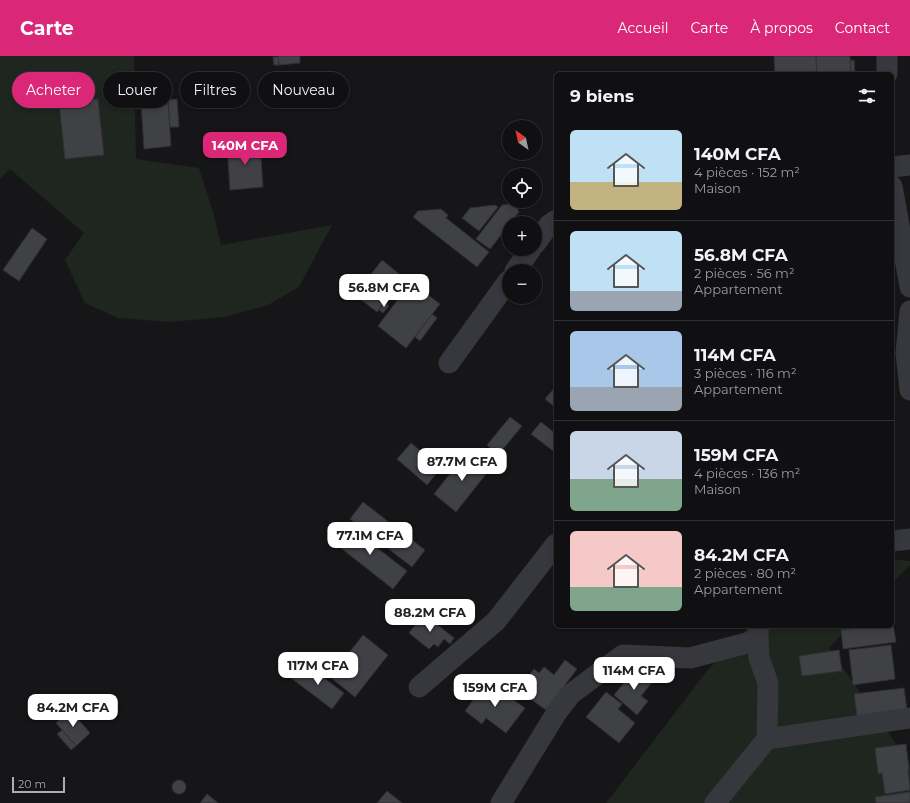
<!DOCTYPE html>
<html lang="fr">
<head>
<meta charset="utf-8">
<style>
  :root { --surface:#101012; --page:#19191b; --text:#f1f3f6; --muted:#9c9d9f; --line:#303032; --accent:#db2777 }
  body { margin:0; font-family:Montserrat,sans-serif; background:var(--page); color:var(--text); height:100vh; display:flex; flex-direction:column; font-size:15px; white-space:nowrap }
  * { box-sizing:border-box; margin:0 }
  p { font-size:13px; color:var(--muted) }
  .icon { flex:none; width:22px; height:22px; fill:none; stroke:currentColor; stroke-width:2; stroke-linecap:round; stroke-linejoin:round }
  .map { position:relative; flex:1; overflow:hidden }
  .side { position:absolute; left:554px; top:16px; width:340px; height:556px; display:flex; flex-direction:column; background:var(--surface); border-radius:6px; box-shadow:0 2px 6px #0003,0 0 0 1px var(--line) }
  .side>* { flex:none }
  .banner { position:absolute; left:12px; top:16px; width:380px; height:36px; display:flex; gap:8px }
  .needle { width:26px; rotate:327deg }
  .tools { position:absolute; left:502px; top:64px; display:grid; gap:8px }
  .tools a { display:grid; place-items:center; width:40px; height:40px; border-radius:50%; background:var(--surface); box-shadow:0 2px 6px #0003,0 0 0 1px var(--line); font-size:20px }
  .scale { position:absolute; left:12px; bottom:10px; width:53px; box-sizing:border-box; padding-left:4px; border:2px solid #a8adb8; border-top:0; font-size:11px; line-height:14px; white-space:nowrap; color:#a8adb8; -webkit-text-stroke:3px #111113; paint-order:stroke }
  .price { position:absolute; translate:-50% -34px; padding:0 9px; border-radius:8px; background:#fff; color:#222; font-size:13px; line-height:26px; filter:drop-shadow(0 1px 2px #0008) }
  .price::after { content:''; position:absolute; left:50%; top:24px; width:12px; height:9px; margin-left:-6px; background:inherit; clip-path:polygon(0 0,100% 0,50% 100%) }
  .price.on { background:var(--accent); color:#fff }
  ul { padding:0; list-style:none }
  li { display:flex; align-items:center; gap:12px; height:100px; padding:0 16px }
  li+li { border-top:1px solid var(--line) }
  li span { display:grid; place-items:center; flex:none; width:112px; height:80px; border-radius:6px; color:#555 }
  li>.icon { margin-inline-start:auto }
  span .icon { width:48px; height:48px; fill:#fffc; stroke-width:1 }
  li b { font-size:17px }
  h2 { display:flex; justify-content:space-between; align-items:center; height:48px; padding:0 16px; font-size:17px }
  .chip { padding:0 14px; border-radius:18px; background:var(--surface); box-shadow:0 2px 6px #0003,0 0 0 1px var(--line); font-size:14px; line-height:36px }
  .chip.on { background:var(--accent); color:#fff }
  header { display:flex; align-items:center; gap:24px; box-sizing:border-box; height:56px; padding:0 20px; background:var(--accent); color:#fff }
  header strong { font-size:19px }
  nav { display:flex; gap:22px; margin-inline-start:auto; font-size:14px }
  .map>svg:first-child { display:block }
  .green { fill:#1e261f }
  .building { fill:#404145; stroke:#303034 }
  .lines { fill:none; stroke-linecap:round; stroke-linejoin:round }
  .minor { stroke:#37383d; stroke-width:21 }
</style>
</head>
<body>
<header>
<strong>Carte</strong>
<nav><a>Accueil</a><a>Carte</a><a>À propos</a><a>Contact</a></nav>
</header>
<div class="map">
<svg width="910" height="747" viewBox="0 0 910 747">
  <rect width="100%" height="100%" fill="#161618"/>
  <g class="green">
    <polygon points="0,0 134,0 136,103 199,112 213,156 221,189 332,169 299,231 268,249 224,261 170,266 118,262 85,247 65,204 84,177 10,113 0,123"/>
    <polygon points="892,503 910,505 910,509 892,527"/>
    <polygon points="750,570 850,570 829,592 910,708 910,747 606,747 706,616"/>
  </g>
  <g class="building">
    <polygon points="278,0 300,0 300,7 279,9"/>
    <polygon points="774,0 816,0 817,18 775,18"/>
    <polygon points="816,0 850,0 851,17 817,18"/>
    <polygon points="273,1 278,1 279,9 274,9"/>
    <polygon points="854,4 855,17 851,17 850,5"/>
    <polygon points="98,43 104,99 65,103 59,47"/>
    <polygon points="177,43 179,71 170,71 168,44"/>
    <polygon points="168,44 171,90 144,93 141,46"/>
    <polygon points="260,87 263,131 230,134 227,90"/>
    <polygon points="515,147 519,156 510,167 509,167 509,169 490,193 476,183 502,149"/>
    <polygon points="495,149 498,151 479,175 462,162 470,152"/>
    <polygon points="441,153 448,159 446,162 489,196 477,211 413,161 418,155"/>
    <polygon points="32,172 47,183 19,225 3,214"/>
    <polygon points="382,204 404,222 377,256 355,239"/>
    <polygon points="404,222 408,224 401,233 397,230"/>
    <polygon points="411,226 440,248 406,292 378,270"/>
    <polygon points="396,232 400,234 394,242 390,239"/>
    <polygon points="385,247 389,250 383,257 379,254"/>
    <polygon points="432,258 437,262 420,285 415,281"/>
    <polygon points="556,330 556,352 545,343"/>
    <polygon points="510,361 522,370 498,399 487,389"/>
    <polygon points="541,366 556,378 556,397 531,378"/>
    <polygon points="411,387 441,412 427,429 397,403"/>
    <polygon points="468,395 490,413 456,456 434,438"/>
    <polygon points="363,446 425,494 412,511 350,463"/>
    <polygon points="346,468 407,515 393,533 332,485"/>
    <polygon points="424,558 454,582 450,588 444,583 438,591 434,588 429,593 409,577"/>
    <polygon points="892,568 893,568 896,586 843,593 841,574 876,570 892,570"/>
    <polygon points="840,570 858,570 841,573"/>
    <polygon points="363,579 388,599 355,641 330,621"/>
    <polygon points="891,589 895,623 853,629 849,594"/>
    <polygon points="839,594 842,615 802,620 799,600"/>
    <polygon points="565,604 577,613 546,654 518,634 534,613 539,617 544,611 554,619"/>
    <polygon points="303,606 344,637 332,653 291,622"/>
    <polygon points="637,611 653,625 641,640 648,645 637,659 614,639"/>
    <polygon points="487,625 525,652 506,677 486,662 482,668 465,655"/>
    <polygon points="904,632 907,654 857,660 854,638"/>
    <polygon points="606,636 622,648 618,653 635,667 619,687 586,661"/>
    <polygon points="70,654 90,677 76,690 56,667"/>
    <polygon points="62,674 76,690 71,694 57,678"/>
    <polygon points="906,688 909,713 908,713 910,734 885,738 882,717 878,718 875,692"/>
    <circle cx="179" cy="731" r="7"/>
    <polygon points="387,735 402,747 377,747"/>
    <polygon points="910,736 910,747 876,747 875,741"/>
    <polygon points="207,738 218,747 200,747"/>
  </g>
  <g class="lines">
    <g class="minor">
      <polyline points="887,0 887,18"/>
      <polyline points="892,111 910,109"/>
      <polyline points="892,130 910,231"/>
      <polyline points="535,188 549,169 556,164"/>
      <polyline points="515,215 531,193"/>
      <polyline points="910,255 906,297 910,334"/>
      <polyline points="449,307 509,224"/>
      <polyline points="892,485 910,483"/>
      <polyline points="419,631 496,565 556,488"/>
      <polyline points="767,683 910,662"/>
      <polyline points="501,747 557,656 571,638 623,599 690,602 758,584"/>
      <polyline points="715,747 767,683 768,627 759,602 758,584 758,571"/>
    </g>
  </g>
</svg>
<div class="tools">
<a><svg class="needle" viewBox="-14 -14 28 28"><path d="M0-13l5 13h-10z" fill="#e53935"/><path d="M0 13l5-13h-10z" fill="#9c9d9f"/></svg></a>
<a><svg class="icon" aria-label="locate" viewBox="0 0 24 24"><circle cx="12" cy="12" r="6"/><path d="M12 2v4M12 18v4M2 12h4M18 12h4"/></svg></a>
<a>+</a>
<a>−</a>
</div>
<div class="scale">20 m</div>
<b class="price on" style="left:245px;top:110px">140M CFA</b>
<b class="price" style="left:384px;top:252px">56.8M CFA</b>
<b class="price" style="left:462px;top:426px">87.7M CFA</b>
<b class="price" style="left:370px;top:500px">77.1M CFA</b>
<b class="price" style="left:430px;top:577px">88.2M CFA</b>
<b class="price" style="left:318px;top:630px">117M CFA</b>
<b class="price" style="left:634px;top:635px">114M CFA</b>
<b class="price" style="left:495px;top:652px">159M CFA</b>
<b class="price" style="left:73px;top:672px">84.2M CFA</b>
<div class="banner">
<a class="chip on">Acheter</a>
<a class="chip">Louer</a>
<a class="chip">Filtres</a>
<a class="chip">Nouveau</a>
</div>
<section class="side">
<h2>9 biens<svg class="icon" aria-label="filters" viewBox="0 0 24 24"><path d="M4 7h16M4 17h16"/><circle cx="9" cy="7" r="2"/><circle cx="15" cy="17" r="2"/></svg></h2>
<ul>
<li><span style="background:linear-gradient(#bfe0f5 65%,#c2b280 0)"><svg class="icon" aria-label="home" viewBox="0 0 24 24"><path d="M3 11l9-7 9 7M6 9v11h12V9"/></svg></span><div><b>140M CFA</b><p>4 pièces · 152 m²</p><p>Maison</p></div></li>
<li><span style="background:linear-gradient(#bfe0f5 75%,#9aa5b1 0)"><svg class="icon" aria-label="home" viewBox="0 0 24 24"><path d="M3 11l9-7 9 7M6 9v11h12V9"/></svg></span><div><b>56.8M CFA</b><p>2 pièces · 56 m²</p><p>Appartement</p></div></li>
<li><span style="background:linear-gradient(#a9c7e8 70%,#9aa5b1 0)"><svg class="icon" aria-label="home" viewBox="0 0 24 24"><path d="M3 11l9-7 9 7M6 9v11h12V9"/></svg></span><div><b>114M CFA</b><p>3 pièces · 116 m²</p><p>Appartement</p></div></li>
<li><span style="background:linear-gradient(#c9d6e8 60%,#7fa58c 0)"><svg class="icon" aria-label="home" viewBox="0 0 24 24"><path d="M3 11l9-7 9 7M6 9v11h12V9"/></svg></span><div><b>159M CFA</b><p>4 pièces · 136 m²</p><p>Maison</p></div></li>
<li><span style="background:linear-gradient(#f6c9c9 70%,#7fa58c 0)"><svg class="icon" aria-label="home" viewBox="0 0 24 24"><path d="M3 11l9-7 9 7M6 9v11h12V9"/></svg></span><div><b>84.2M CFA</b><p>2 pièces · 80 m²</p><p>Appartement</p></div></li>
</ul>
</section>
</div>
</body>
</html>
